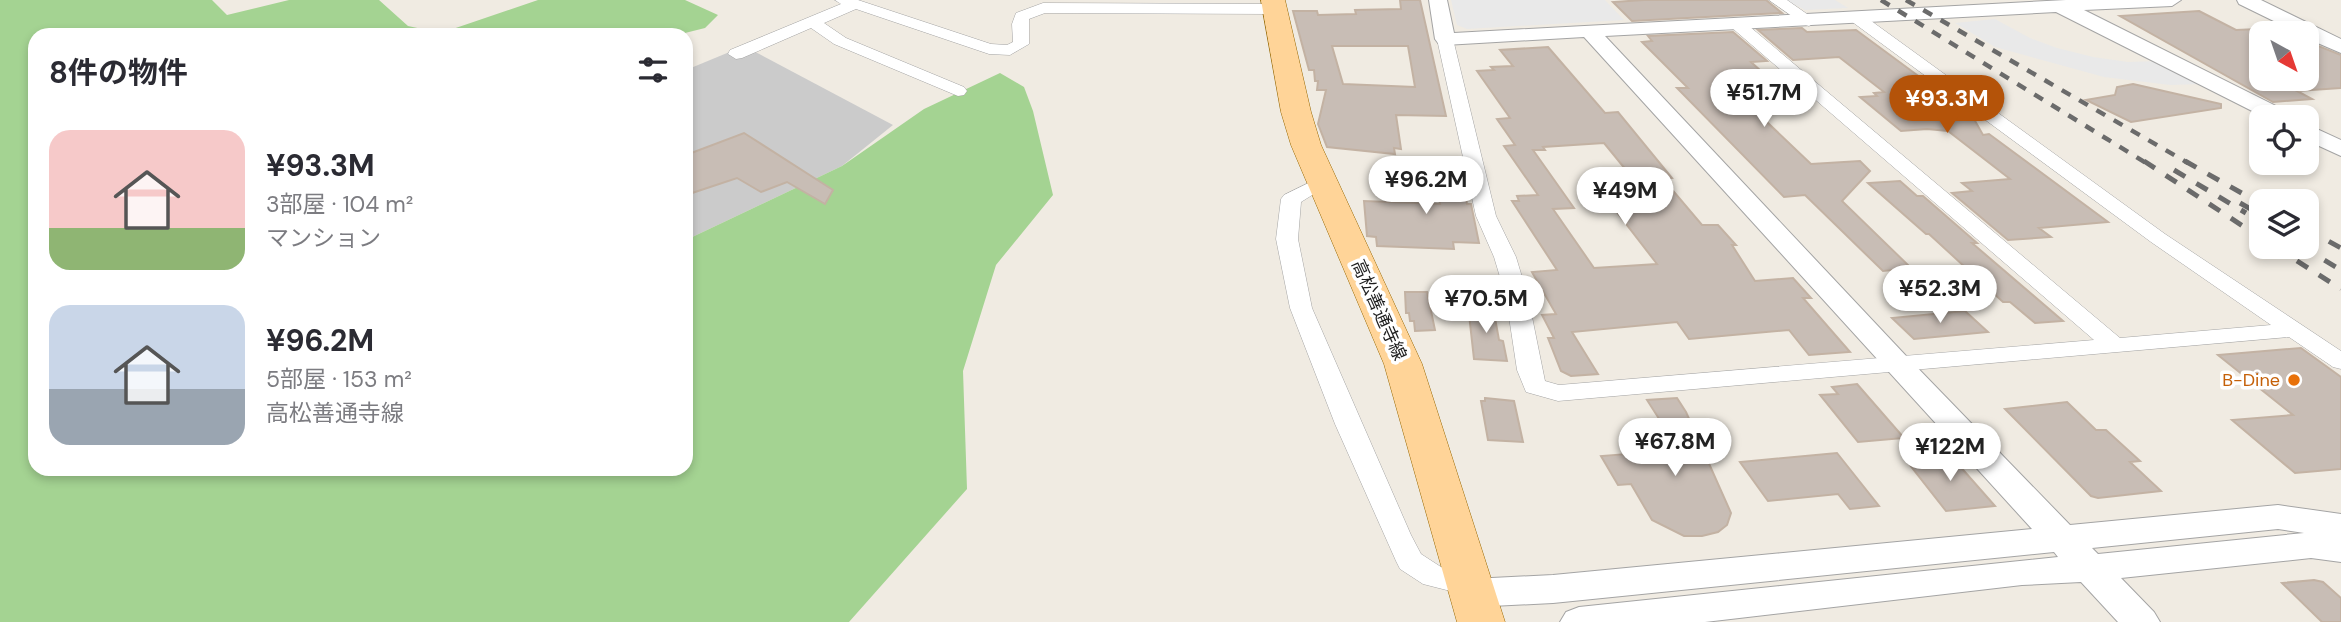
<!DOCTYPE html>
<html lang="ja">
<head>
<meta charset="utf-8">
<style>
  :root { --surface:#fff; --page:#f7f7f7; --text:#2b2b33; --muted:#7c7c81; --accent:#b45309 }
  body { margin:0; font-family:"DM Sans","Noto Sans JP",sans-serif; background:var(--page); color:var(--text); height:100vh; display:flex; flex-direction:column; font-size:26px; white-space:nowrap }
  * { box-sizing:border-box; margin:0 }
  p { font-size:23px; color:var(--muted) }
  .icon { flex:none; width:38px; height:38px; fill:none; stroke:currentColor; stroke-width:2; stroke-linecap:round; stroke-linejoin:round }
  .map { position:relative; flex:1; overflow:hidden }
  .side { position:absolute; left:28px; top:28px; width:665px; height:448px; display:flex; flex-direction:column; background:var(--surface); border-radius:21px; box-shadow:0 4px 10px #0003 }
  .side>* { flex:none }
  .needle { width:46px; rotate:140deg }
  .controls { position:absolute; left:2249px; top:21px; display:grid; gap:14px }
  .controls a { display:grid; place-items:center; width:70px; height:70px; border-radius:14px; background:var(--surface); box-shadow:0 4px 10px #0003; font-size:35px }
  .price { position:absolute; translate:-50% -60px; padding:0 16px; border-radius:24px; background:#fff; color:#222; font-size:23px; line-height:46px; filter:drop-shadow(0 2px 4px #0008) }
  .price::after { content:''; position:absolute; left:50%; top:42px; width:21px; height:16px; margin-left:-10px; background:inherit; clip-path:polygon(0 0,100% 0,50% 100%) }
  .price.current { background:var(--accent); color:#fff }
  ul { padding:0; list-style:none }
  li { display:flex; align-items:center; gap:21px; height:175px; padding:0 21px }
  li span { display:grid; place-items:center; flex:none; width:196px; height:140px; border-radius:21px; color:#555 }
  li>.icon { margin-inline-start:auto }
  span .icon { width:84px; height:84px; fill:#fffc; stroke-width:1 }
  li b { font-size:30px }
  h2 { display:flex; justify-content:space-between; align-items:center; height:84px; padding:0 21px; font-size:30px }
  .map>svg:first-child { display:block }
  .religious { fill:#cbcbcb }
  .forest { fill:#a4d392 }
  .parking { fill:#e9e9e9 }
  .building { fill:#c8bdb5; stroke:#c3b2a3; stroke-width:2; fill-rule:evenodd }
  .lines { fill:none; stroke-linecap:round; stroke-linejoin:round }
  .minor-casing { stroke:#a4a4a4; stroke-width:1 }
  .tertiary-casing { stroke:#a4a4a4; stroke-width:2 }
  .primary-casing { stroke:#976700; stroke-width:1 }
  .minor { fill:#fff; fill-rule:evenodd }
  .tertiary { fill:#fff; fill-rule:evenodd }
  .primary { fill:#ffd498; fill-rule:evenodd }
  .rail-far1 { stroke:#6b6b6b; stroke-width:4.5; stroke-dasharray:10 10; stroke-linecap:butt }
  .rail { stroke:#6b6b6b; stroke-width:5; stroke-dasharray:13 13; stroke-linecap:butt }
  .food-dot { fill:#e8710a; stroke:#fff; stroke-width:2.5 }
  .labels { text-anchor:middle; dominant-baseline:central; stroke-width:7; stroke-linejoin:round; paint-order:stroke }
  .street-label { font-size:18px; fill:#1d1d1d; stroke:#fff }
  .food-label { font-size:18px; fill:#c56008; stroke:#fff; text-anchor:end }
</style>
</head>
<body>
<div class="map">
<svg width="2341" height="622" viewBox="0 0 2341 622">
  <rect width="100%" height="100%" fill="#f0ebe2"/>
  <polygon class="religious" points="744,46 893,125 842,166 686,240 686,70"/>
  <polygon class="forest" points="0,0 212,0 227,15 289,0 379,0 408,26 441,33 538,0 685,0 718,15 705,28 677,35 35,35 35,469 686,469 686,240 842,166 924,109 1000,73 1024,87 1033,111 1053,195 996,265 963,371 967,489 849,622 0,622"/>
  <g class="parking">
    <polygon points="1451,0 1605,0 1624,20 1467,29 1457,25"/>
    <polygon points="1786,0 1835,0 1848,8 1805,10"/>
    <polygon points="1995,19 2030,38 2057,48 2093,57 2128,62 2159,61 2204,84 2170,85 2104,77 1995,47 1955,23"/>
  </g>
  <g class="building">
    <path d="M1400,0H1420L1446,116L1396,115L1401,149L1394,148L1395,154L1327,147L1318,124L1326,90H1317L1318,81H1315L1314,70H1309L1293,11H1317L1318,15L1356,14L1355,10L1401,9ZM1332,46H1408L1415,87L1343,84Z"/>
    <polygon points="1644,0 1766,0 1782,13 1632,21 1613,2"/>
    <polygon points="2199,11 2236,30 2281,28 2293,33 2261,33 2261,79 2306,79 2306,41 2341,55 2341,88 2297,91 2312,99 2273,102 2120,16"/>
    <polygon points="1802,28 1807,32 1856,30 1955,103 1970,112 1983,135 1989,134 2108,222 2039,228 2051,237 2008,240 1952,193 1972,191 1962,183 2010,179 1948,131 1927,129 1901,131 1860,97 1877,96 1874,93 1884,92 1839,57 1793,60 1758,30"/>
    <polygon points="1733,32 1767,61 1751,62 1792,99 1750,101 1754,104 1749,105 1811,164 1860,161 1870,171 1842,201 1911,268 1883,271 1805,195 1784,197 1677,88 1688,88 1642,42 1652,41 1648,36"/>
    <path d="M1548,47L1605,113L1618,112L1672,178L1663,179L1702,225H1718L1736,245H1732L1755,281L1793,278L1811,298H1803L1850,352L1809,355L1789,330L1689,339L1677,322L1572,332L1598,374L1571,376L1561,371L1548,338H1554L1542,315L1556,314L1532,272L1557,270L1512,201H1519L1517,196L1538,195L1504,146L1515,145L1497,119L1510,118L1477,71L1494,70L1491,67L1513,66L1500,50ZM1604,143L1640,187L1600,190L1657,264L1594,268L1553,209L1574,208L1533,150H1545L1543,147Z"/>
    <polygon points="2133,84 2221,104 2221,108 2131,122 2086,100 2115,95 2117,87"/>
    <polygon points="744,133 833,190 825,204 787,182 761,192 737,178 686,195 686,155"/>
    <polygon points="1432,162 1459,163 1467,204 1471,204 1479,243 1453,242 1454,249 1377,246 1376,237 1367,236 1364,201 1440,204"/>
    <polygon points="1900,181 1917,196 1923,196 1977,243 1972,243 2063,321 2035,323 2010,302 2003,302 1929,234 1926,234 1868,183"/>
    <polygon points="1405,292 1427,292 1435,330 1415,331 1414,321 1410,321 1409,313 1406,313"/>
    <polygon points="1468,305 1493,307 1499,340 1503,341 1507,361 1474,359"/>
    <polygon points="1965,311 1988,332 1914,339 1892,318"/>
    <polygon points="2301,348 2341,377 2341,469 2295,473 2232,420 2293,415 2218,355"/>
    <polygon points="1857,384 1904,438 1858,442 1820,395 1838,394 1832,387"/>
    <polygon points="1485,398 1514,401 1523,442 1488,440 1481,401 1485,401"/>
    <polygon points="1677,398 1686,412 1731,513 1727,525 1718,532 1702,536 1684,536 1652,520 1631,484 1618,485 1601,456 1679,450 1647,400"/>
    <polygon points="2067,402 2096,430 2106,430 2140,461 2130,462 2161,491 2098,498 2091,496 2005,409"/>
    <polygon points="1837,453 1879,506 1850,509 1838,494 1768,501 1740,462"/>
    <polygon points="1950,455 1995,506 1946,511 1906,460"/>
    <polygon points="2314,580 2323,582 2341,598 2341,622 2322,622 2282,583"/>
  </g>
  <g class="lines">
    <defs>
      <g id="minor">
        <polygon points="835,0 858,0 991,44 1007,45 1013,42 1012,24 1016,13 1043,3 1275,4 1283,9 1275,14 1045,13 1029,19 1029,44 1010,55 989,54 856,9 824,23 846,38 964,87 967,91 964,95 958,96 834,44 811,28 742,58 736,59 728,54 730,50 841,4"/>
        <polygon points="1769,0 1787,0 1817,21 1809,26 1803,24"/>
        <polygon points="1857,13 1863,15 2165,234 2341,351 2341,369 2333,367 2289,337 1558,401 1526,392 1517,370 1506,297 1494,257 1476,216 1437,39 1445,34 1453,39 1496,216 1516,257 1528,297 1545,381 1559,385 2094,340 1731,27 1729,24 1737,19 1743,21 2120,338 2271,325 2151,242 1851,21 1849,18"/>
        <polygon points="1323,176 1333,182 1301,202 1298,239 1312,308 1411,535 1421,554 1441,567 1480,577 1485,585 1480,593 1470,596 1423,584 1400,569 1396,561 1335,424 1290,308 1276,239 1281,199 1284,195"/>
      </g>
      <g id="tertiary">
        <path d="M1429,0H1447L1454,33L2066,0H2181L2172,6L2084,10L2288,112L2291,117H2264L2056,12L1605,36L1908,358L2070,525L2278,505L2341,514V562L2311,558L2121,578L2154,612L2160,622H2118L2081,582L2022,585L1705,622H1560L1566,612L1579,607L2058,557L2054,552L1553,603L1472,607L1459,603L1454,593L1459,583L1472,579L1553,575L2032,529L1584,37L1445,45L1438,43L1435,39ZM2278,529L2304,533L2098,554L2092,548Z"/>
        <polygon points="2237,0 2261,0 2341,39 2341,53 2306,38 2306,33 2298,33 2239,4"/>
        <polygon points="2306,124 2341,140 2341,156 2306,140"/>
      </g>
      <polygon id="primary" points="1261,0 1285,0 1311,112 1321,145 1422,364 1505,622 1457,622 1384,364 1291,145 1281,112"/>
    </defs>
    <use href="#minor" class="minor-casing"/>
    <use href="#tertiary" class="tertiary-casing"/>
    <use href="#primary" class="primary-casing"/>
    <use href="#minor" class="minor"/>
    <use href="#tertiary" class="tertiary"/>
    <use href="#primary" class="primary"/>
    <g class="rail-far1">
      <polyline points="1881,0 2146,163"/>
      <polyline points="1906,0 2188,163"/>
    </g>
    <g class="rail">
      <polyline points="2144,161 2261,238"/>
      <polyline points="2185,161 2261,204"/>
      <polyline points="2174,170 2246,213"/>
      <polyline points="2240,203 2261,215"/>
      <polyline points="2306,229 2341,248"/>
      <polyline points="2275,247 2341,289"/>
      <polyline points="2302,247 2341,270"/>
    </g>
  </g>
  <circle class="food-dot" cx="2294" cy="380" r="7"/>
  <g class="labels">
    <g class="street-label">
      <text transform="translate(1379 310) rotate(66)">高松善通寺線</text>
    </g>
    <g class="food-label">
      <text x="2280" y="380">B-Dine</text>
    </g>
  </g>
</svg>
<div class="controls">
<a><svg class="needle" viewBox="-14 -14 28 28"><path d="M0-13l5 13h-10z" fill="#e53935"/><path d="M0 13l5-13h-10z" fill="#7c7c81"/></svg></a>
<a><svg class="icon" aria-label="locate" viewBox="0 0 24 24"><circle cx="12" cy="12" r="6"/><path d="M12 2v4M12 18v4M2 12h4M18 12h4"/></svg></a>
<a><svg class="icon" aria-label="layers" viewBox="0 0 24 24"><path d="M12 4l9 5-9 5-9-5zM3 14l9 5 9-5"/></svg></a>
</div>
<b class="price" style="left:1764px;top:129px">¥51.7M</b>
<b class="price current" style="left:1947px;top:135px">¥93.3M</b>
<b class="price" style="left:1426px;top:216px">¥96.2M</b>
<b class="price" style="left:1625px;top:227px">¥49M</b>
<b class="price" style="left:1940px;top:325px">¥52.3M</b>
<b class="price" style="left:1486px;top:335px">¥70.5M</b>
<b class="price" style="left:1675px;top:478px">¥67.8M</b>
<b class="price" style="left:1950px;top:483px">¥122M</b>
<section class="side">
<h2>8件の物件<svg class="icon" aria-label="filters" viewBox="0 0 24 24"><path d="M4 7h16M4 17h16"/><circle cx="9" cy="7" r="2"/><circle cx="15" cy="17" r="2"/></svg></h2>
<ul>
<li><span style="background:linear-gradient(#f6c9c9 70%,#8fb573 0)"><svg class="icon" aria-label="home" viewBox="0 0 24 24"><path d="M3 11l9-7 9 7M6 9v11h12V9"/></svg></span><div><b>¥93.3M</b><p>3部屋 · 104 m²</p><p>マンション</p></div></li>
<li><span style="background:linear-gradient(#c9d6e8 60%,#9aa5b1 0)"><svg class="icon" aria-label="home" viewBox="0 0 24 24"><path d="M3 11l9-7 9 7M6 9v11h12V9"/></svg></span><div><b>¥96.2M</b><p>5部屋 · 153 m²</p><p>高松善通寺線</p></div></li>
</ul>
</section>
</div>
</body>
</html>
